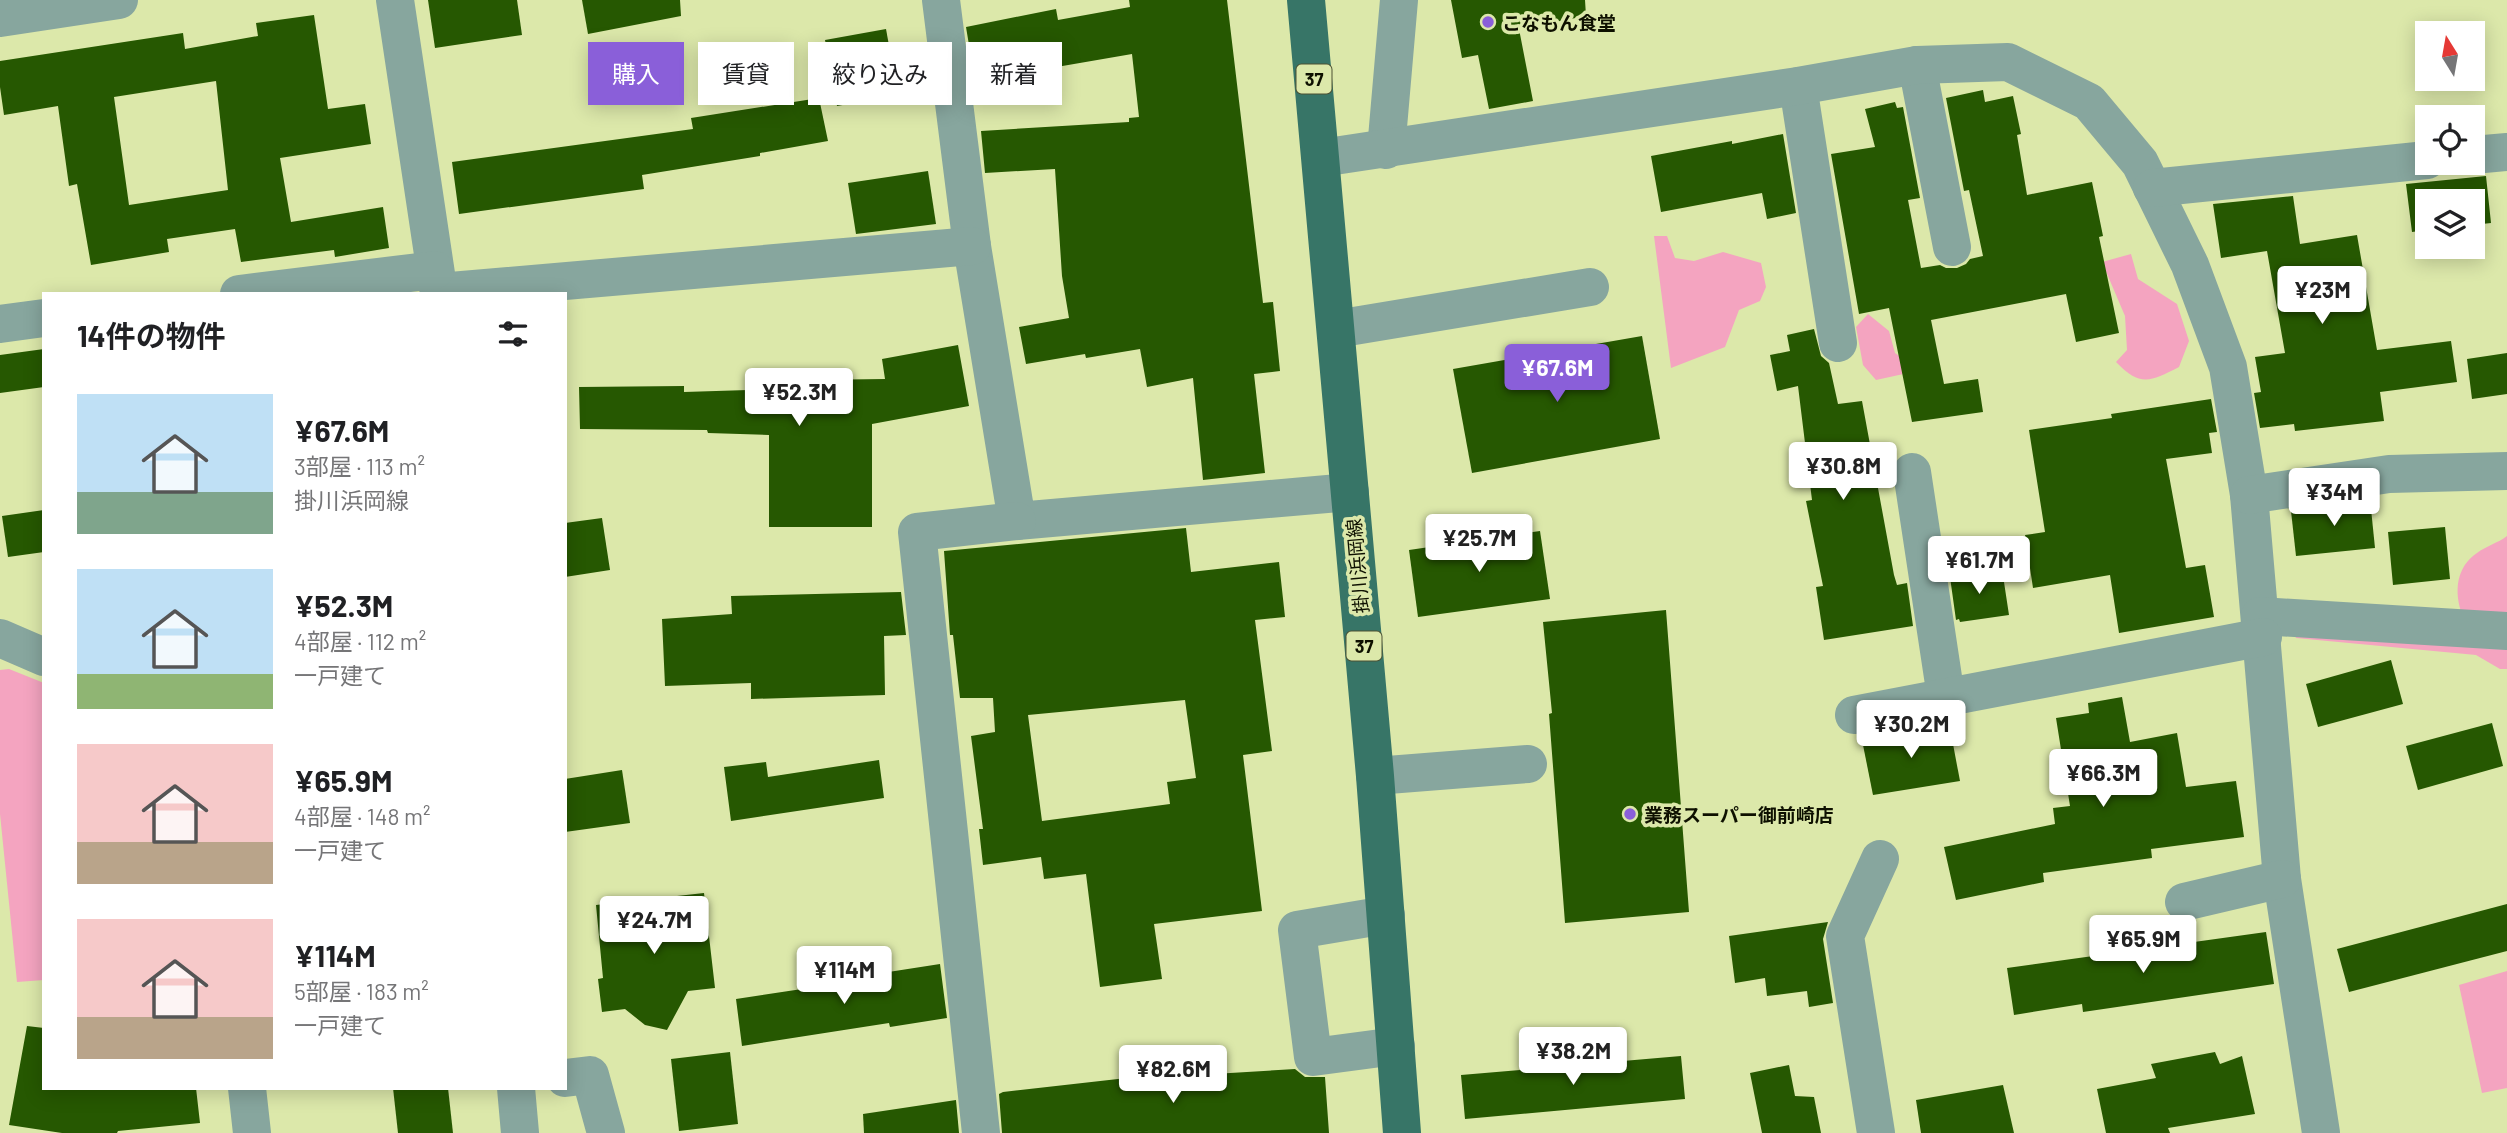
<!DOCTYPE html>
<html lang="ja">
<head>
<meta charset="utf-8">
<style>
  :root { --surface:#fff; --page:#f6f6f6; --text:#202124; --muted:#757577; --accent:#8a5fd9 }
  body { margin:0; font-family:Barlow,"Noto Sans JP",sans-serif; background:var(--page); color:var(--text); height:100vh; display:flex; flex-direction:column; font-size:26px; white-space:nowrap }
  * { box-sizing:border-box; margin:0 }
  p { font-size:23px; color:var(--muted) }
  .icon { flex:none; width:38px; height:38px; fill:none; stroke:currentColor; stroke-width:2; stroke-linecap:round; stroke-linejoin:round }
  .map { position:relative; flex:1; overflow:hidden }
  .drawer { position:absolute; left:42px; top:292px; width:525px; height:798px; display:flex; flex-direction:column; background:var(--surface); border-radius:0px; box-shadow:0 4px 18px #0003 }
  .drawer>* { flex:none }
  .hud { position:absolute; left:588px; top:42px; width:665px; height:63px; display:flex; gap:14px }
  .needle { width:46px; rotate:349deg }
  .controls { position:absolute; left:2415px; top:21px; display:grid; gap:14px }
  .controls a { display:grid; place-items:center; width:70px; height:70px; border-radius:0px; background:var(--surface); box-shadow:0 4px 18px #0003; font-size:35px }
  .price { position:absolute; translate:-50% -60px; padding:0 16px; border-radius:7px; background:#fff; color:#222; font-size:23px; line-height:46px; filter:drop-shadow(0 2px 4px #0008) }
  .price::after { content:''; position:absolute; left:50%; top:42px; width:21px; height:16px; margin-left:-10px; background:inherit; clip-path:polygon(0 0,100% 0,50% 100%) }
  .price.on { background:var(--accent); color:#fff }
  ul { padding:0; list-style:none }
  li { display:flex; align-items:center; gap:21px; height:175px; padding:0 35px }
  li span { display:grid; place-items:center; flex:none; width:196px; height:140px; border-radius:0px; color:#555 }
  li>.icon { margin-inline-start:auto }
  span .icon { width:84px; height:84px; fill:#fffc; stroke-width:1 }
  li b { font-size:30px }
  h2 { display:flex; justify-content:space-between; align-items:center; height:84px; padding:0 35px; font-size:30px }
  .chip { padding:0 24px; border-radius:0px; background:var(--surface); box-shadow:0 4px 18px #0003; font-size:24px; line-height:63px }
  .chip.on { background:var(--accent); color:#fff }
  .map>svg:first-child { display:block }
  .green { fill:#f4a4c0 }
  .building { fill:#265801; fill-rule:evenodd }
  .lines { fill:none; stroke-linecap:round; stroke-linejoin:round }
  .minor { stroke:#87a69e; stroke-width:38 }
  .major { stroke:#377567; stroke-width:38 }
  .poi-dot { fill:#8a5fd9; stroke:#dce8aa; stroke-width:2.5 }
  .labels { text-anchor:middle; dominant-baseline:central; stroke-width:7; stroke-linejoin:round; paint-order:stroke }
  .shield { fill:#dce8aa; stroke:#4c5133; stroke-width:2 }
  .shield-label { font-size:18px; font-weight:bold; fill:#0e1000 }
  .poi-label { font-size:19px; font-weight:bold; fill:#0e1000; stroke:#dce8aa; text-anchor:start }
  .street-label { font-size:19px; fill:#0e1000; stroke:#dce8aa }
</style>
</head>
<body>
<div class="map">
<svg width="2507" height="1133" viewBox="0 0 2507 1133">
  <rect width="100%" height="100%" fill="#dce8aa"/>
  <g class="green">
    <polygon points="1654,236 1667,236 1675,258 1694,261 1723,252 1761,263 1766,287 1760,301 1739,310 1725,347 1671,368"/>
    <path d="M2131,254L2138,279L2177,304L2189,341L2179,367C2150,382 2140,387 2116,362L2127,350L2125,316L2102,262Z"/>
    <polygon points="1868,314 1889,331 1895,353 1908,362 1908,373 1876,380 1863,365 1856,327"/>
    <path d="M2507,536V617L2462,614C2454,592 2456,567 2477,553C2486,546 2498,543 2507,536Z"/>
    <polygon points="2293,625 2507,634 2507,669 2500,669 2476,655 2296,638"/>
    <polygon points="9,669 44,683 44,980 17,982 0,814 0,670"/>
    <polygon points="2507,971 2507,1088 2482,1093 2459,985"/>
  </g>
  <g class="building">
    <polygon points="428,0 517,0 522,35 435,48"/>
    <polygon points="582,0 680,0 681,16 588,34"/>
    <polygon points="1129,0 1227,0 1263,303 1273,302 1280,371 1254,374 1265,473 1203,480 1193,378 1147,387 1140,349 1086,358 1085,354 1026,364 1019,327 1069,318 1062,276 1055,169 985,173 981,131 1129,122 1129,118 1139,117 1132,54 975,81 966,27 1056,9 1058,20 1130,7"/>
    <polygon points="1451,0 1585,0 1586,16 1519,29 1533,101 1489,109 1478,55 1462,58"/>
    <path d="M314,15L328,109L365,104L371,144L280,158L291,222L383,207L389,248L335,257L334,250L241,262L235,229L167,239L169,252L91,265L77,184L69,186L58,106L4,115L0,87V61L183,33L185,49L258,36L256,23ZM216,81L228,190L129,205L114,97Z"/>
    <polygon points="886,29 898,95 837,106 825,40"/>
    <polygon points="1983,90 1985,102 2013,96 2021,134 2017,135 2027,195 2092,182 2103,236 2099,237 2119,333 2076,342 2066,294 1931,320 1944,384 1978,379 1983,412 1912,422 1889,308 1859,314 1831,154 1875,147 1865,109 1895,102 1897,108 1903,107 1920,198 1908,200 1921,268 1940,265 1946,268 1957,268 1966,264 1970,259 1983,256 1969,190 1964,191 1946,98"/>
    <polygon points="819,98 828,141 760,153 760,156 642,175 644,189 459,214 452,162 693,129 691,118"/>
    <polygon points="1783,134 1796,213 1767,219 1762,193 1661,212 1651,156 1732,141 1732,144"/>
    <polygon points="928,171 936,224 856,234 848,183"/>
    <polygon points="2486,176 2491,223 2473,225 2473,201 2427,201 2427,230 2412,232 2406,184"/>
    <polygon points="2293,196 2300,244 2357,235 2377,350 2451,341 2457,382 2380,392 2384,421 2295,431 2294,424 2260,428 2254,393 2261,392 2255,357 2285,353 2267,251 2221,258 2213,204"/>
    <polygon points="1814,329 1821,356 1829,363 1838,404 1862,401 1894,575 1897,585 1907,583 1913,626 1824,640 1816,587 1823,586 1806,501 1812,500 1798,386 1777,391 1770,355 1790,351 1787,335"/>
    <polygon points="1642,336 1660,439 1472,473 1453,369"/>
    <polygon points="958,345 969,406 872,424 872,527 769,527 769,435 708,433 707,430 580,429 579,387 684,386 684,392 807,388 807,380 885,379 882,359"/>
    <polygon points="44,349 44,387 0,393 0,355"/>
    <polygon points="2507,353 2507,394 2472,399 2467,359"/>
    <polygon points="2211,399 2217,432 2209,433 2212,453 2166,459 2186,568 2205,565 2214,617 2119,633 2110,575 2033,588 2025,535 2045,532 2029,430 2112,418 2111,414"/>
    <polygon points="2370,499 2375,548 2296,556 2291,511"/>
    <polygon points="44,510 44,552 8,557 2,516"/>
    <polygon points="602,518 610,570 565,577 565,523"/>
    <polygon points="2445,527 2450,579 2393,585 2388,532"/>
    <path d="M1186,528L1191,572L1279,562L1285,617L1255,620L1272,751L1243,755L1262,911L1154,924L1162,979L1100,987L1086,874L1044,879L1041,857L983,865L979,829H983L971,736L995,732L993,698H960L953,635H950L944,551ZM1185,700L1196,778L1167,782L1170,804L1042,821L1028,715Z"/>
    <polygon points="1540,531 1550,599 1418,617 1409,550"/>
    <polygon points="2002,569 2009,615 1960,622 1959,619 1956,620 1950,577"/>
    <polygon points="901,592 906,635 884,636 885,695 751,699 751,683 665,686 662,619 732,614 731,596"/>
    <polygon points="1666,610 1689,912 1565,923 1549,714 1552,713 1543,622"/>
    <polygon points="2391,660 2403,704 2318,727 2306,684"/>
    <polygon points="2122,697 2130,742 2177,733 2186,787 2236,781 2244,837 2151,849 2152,858 2043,873 2044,882 1956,900 1944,847 2055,824 2053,808 2070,806 2056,718 2089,713 2088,703"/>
    <polygon points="1949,723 1960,781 1873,795 1862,740"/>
    <polygon points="2492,723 2503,766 2418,790 2406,746"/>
    <polygon points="879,760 884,798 731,821 724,767 766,762 768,777"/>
    <polygon points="622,770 630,823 565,832 565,779"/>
    <polygon points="704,893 715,988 688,991 667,1030 645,1025 625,1009 602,1012 598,979 603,978 596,905"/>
    <polygon points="2507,904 2507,951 2349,992 2337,949"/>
    <polygon points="1828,922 1823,939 1833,1003 1809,1007 1807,991 1767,996 1765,978 1735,983 1729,936"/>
    <polygon points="2266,932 2274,984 2083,1012 2082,1004 2014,1015 2007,968"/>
    <polygon points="940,964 947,1018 890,1027 889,1023 742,1046 736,999 882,977 882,973"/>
    <polygon points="27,1026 44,1028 44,1088 196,1088 200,1123 118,1131 117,1133 62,1133 9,1125"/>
    <polygon points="730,1052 738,1124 679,1131 671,1059"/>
    <polygon points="2215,1052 2220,1064 2242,1056 2255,1114 2168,1128 2170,1133 2106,1133 2097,1089 2156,1078 2151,1064"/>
    <polygon points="1681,1056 1685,1099 1465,1119 1461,1075"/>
    <polygon points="1789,1065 1795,1096 1814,1097 1821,1133 1762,1133 1750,1073"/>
    <polygon points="1295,1069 1305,1077 1325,1077 1329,1133 1002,1133 999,1094 1003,1092 1180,1072 1180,1076"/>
    <polygon points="2003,1085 2014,1133 1921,1133 1916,1100"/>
    <polygon points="393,1088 448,1088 453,1133 398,1133"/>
    <polygon points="956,1100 959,1133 864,1133 863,1114"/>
  </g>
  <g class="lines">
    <g class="minor">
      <polyline points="395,0 439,294"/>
      <polyline points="941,0 972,246 1017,521 1350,492"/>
      <polyline points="0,18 119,0"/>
      <polyline points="1917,65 1952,247"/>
      <polyline points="1798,86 1838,343"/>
      <polyline points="1386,150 1399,0"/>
      <polyline points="2473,155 2507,152"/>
      <polyline points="1321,158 1798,86 1917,65 2008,62 2089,102 2140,163 2190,265 2228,367 2249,495 2282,879 2321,1133"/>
      <polyline points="2152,188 2427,160"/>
      <polyline points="439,292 972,246"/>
      <polyline points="239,294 435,270"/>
      <polyline points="0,324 44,318"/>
      <polyline points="1336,329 1590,287"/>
      <polyline points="1912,472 1946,697"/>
      <polyline points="2249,495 2389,474 2507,471"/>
      <polyline points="2260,616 2507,631"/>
      <polyline points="0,638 44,657"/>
      <polyline points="1854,715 2263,637"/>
      <polyline points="1375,776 1528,764"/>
      <polyline points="2184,902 2282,879"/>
      <polyline points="1386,915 1297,930 1313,1057 1396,1046"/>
      <polyline points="565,1078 590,1075 606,1133"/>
      <polyline points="247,1088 252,1133"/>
      <polyline points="516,1088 520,1133"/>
      <polyline points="981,1133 917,532 1017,521"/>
      <polyline points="1876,1133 1845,936 1880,859"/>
    </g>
    <polyline class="major" points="1306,0 1375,776 1402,1133"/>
  </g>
  <g class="poi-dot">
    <circle cx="1488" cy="22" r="7"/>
    <circle cx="1630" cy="814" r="7"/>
  </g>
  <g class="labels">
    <g class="shield">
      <rect x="1296.5" y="64.5" width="35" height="29" rx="5"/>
      <rect x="1346.5" y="631.5" width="35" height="29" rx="5"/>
    </g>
    <g class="shield-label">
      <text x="1314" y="79">37</text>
      <text x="1364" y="646">37</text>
    </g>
    <g class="poi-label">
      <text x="1502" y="22">こなもん食堂</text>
      <text x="1644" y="814">業務スーパー御前崎店</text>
    </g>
    <g class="street-label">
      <text transform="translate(1357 566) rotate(-95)">掛川浜岡線</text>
    </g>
  </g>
</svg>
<div class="controls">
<a><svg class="needle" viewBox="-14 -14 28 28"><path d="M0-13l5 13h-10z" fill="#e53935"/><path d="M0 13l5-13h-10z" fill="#757577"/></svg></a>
<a><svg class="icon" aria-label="locate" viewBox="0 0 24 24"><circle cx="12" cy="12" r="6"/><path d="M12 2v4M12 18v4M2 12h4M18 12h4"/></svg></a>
<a><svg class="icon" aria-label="layers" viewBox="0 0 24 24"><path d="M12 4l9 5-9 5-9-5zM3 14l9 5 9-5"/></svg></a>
</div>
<b class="price" style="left:2322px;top:326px">¥23M</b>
<b class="price on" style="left:1557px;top:404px">¥67.6M</b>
<b class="price" style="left:799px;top:428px">¥52.3M</b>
<b class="price" style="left:1843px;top:502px">¥30.8M</b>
<b class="price" style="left:2334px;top:528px">¥34M</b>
<b class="price" style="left:1479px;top:574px">¥25.7M</b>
<b class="price" style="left:1979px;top:596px">¥61.7M</b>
<b class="price" style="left:1911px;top:760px">¥30.2M</b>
<b class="price" style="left:2103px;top:809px">¥66.3M</b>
<b class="price" style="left:654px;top:956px">¥24.7M</b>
<b class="price" style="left:2143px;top:975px">¥65.9M</b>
<b class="price" style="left:844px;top:1006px">¥114M</b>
<b class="price" style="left:1573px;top:1087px">¥38.2M</b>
<b class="price" style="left:1173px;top:1105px">¥82.6M</b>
<div class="hud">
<a class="chip on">購入</a>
<a class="chip">賃貸</a>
<a class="chip">絞り込み</a>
<a class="chip">新着</a>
</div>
<section class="drawer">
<h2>14件の物件<svg class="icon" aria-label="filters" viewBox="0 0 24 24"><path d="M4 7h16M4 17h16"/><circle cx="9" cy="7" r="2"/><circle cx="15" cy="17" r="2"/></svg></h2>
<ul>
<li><span style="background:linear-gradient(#bfe0f5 70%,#7fa58c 0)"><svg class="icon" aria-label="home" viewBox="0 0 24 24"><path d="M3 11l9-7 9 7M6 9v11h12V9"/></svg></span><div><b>¥67.6M</b><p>3部屋 · 113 m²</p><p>掛川浜岡線</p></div></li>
<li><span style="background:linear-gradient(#bfe0f5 75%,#8fb573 0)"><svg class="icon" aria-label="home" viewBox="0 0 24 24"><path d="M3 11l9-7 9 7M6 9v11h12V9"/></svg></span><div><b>¥52.3M</b><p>4部屋 · 112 m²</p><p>一戸建て</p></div></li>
<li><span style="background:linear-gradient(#f6c9c9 70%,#b9a48a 0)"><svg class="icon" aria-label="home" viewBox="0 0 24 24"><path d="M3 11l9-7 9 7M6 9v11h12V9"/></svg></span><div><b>¥65.9M</b><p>4部屋 · 148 m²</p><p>一戸建て</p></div></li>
<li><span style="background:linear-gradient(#f6c9c9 70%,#b9a48a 0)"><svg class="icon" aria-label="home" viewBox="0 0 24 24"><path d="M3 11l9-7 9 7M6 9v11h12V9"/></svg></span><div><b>¥114M</b><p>5部屋 · 183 m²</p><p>一戸建て</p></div></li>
</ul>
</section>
</div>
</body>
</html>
